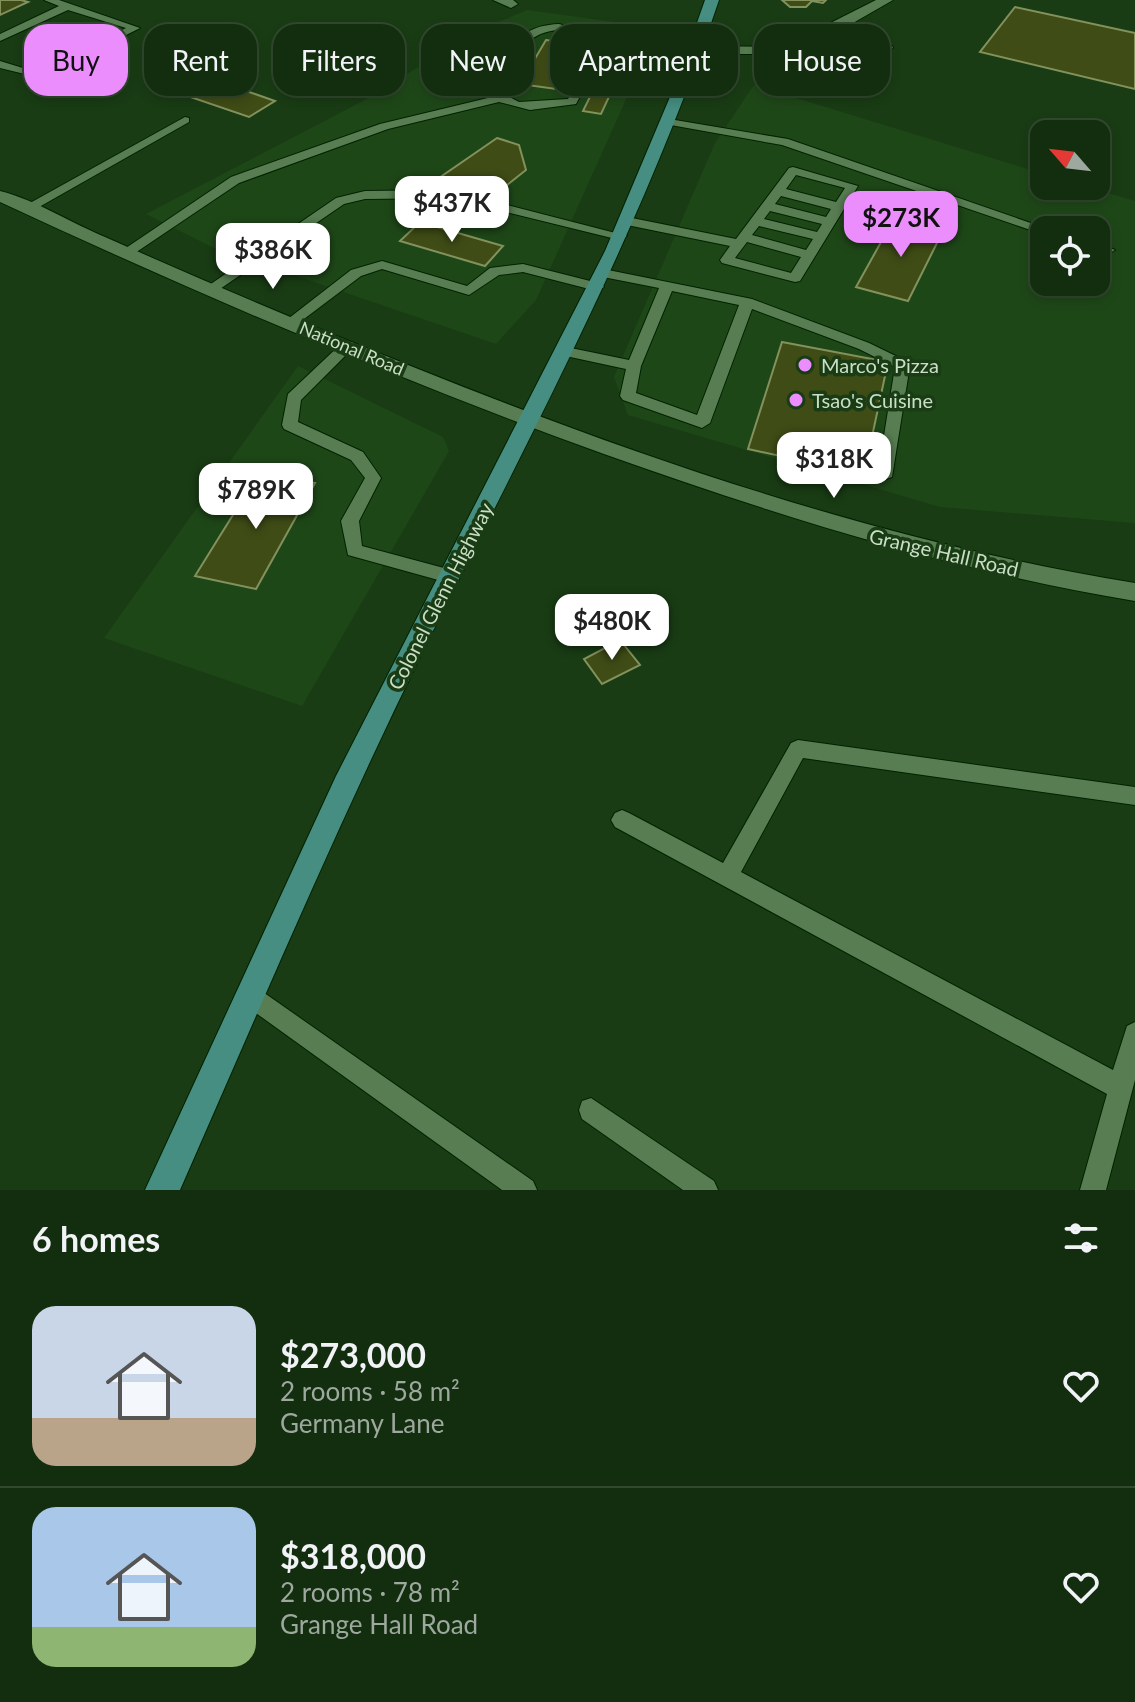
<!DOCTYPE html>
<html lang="en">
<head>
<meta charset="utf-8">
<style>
  :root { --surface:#132d0f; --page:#20391d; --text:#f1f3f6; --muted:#9da89e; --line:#32492f; --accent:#eb8dfc }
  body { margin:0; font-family:Lato,sans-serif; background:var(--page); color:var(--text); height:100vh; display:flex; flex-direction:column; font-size:30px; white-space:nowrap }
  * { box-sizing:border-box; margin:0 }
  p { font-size:26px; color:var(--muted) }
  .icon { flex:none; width:44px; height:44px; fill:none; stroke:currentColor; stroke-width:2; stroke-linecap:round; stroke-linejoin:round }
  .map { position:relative; height:1190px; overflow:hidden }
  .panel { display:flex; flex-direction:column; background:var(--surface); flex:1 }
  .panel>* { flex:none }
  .top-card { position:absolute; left:24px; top:24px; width:1088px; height:72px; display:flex; gap:16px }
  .needle { width:52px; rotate:298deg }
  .tools { position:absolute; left:1030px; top:120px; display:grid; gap:16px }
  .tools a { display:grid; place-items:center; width:80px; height:80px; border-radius:16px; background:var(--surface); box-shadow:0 4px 12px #0003,0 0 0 2px var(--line); font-size:40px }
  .price { position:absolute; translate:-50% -68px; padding:0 18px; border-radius:16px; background:#fff; color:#222; font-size:26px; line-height:52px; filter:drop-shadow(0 2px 4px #0008) }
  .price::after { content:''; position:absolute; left:50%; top:48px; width:24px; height:18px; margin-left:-12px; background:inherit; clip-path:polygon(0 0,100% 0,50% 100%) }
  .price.current { background:var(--accent); color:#111 }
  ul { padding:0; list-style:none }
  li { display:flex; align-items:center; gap:24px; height:200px; padding:0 32px }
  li+li { border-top:2px solid var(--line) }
  li span { display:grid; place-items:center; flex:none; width:224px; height:160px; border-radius:24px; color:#555 }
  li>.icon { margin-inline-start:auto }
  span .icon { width:96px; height:96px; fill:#fffc; stroke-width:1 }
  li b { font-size:34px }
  h2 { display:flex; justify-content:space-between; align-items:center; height:96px; padding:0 32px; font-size:34px }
  .pill { padding:0 28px; border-radius:24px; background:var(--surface); box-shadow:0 4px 12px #0003,0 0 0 2px var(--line); font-size:28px; line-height:72px }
  .pill.current { background:var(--accent); color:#111 }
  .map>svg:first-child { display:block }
  .built { fill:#1e4718; fill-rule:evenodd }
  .building { fill:#3f4c16; stroke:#83915c; stroke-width:2 }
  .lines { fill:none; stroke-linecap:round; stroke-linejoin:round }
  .service-casing { stroke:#020; stroke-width:2 }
  .minor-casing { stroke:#020; stroke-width:2 }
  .tertiary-casing { stroke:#020; stroke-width:2 }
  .secondary-casing { stroke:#020; stroke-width:2 }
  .primary-casing { stroke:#020; stroke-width:2 }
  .service { fill:#587d52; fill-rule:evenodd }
  .minor { fill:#587d52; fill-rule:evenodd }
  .tertiary { fill:#587d52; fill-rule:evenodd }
  .secondary { fill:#587d52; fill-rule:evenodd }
  .primary { fill:#458e81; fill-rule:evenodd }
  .poi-dot { fill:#eb8dfc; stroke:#193c14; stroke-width:3 }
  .labels { text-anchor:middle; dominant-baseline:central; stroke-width:7; stroke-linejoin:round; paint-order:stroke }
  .far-street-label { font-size:18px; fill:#cadec6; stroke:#193c14 }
  .poi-label { font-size:20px; fill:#cadec6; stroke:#193c14; text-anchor:start }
  .street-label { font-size:20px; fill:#cadec6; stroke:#193c14 }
</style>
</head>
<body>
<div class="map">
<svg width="1135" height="1190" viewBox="0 0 1135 1190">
  <rect width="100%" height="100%" fill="#193c14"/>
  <g class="built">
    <polygon points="527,10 658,28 536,300 496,344 214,248 146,214 361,102 477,31"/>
    <path d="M754,85L1044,174V186H1084L1135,201V523L940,507L628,415L614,377L715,143ZM1044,230H1096V282H1044Z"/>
    <polygon points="298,366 443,437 449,451 302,706 104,638"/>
  </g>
  <g class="building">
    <polygon points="0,0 21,0 28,2 0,15"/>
    <polygon points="782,0 826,0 823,3 812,1 806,7 790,7"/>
    <polygon points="1015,7 1135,33 1135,89 980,52"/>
    <polygon points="503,29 518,31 495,67 479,65"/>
    <polygon points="546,40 580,44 556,89 520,84"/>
    <polygon points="610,56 627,58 601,114 583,111"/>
    <polygon points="215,64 250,76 232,86 275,101 249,117 170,90"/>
    <polygon points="497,138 519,145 526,170 492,197 439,178"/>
    <polygon points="895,217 944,229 908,301 856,287"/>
    <polygon points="420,222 503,246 485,266 400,241"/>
    <polygon points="782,342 888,362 864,474 748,449"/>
    <polygon points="259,473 315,483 256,589 195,576"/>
    <polygon points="620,640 640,665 602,684 584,659"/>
  </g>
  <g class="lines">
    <defs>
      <g id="service">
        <polygon points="44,0 59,0 140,28 41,78 0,68 0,61 36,72 126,28 68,10 0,41 0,34 59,6"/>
        <path d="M559,24L606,37L696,47L701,50L696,53L608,44L576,104L530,110L499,102L388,129L239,183L132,255L127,256L120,252L231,177L380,124L492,97L486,92C508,55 512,26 559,24ZM559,30L599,42L568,99L519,102L498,91C516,62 521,32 559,30Z"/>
        <polygon points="827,30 892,46 893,48 888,51 823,35 822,33"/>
        <polygon points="185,117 189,118 189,122 32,211 21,208"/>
        <polygon points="669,119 788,139 1051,230 1039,233 782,145 665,124 663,122"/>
        <path d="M793,167L858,186L800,281L795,282L722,263L720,260L730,246L627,225L621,221L627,217L736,239L789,168ZM796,175L845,188L836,202L786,189ZM781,196L831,209L826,217L775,204ZM770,211L822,224L817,232L764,219ZM759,226L813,239L806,250L752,235ZM747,242L801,257L791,273L735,258Z"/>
        <polygon points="449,190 627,236 620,240 449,198 365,199 344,204 217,291 212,292 205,288 336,198 365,191"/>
        <polygon points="1096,242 1115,250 1108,254 1096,250"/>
        <polygon points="382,261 467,286 490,268 523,264 602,284 604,287 597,291 523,272 499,275 469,295 382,269 361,276 296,325 286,325 284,322 351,270"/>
        <path d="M603,269L752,299L869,343L908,362L910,365L892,477L886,479L878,473L895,367L859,349L752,309L710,423L702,428L623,400L620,396L626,369L561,355L559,352L566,347L629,360L659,288L598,276L596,273ZM672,291L739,305L697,415L636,393L641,366Z"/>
        <polygon points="347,341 354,346 352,349 301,400 298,422 363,452 381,478 359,521 362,546 455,571 458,576 455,581 449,583 348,555 341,521 365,478 351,460 284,429 282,425 288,394 342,343"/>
        <polygon points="798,740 1135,787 1135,805 803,758 741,872 1113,1070 1127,1026 1135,1022 1135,1080 1106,1190 1080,1190 1107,1094 615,827 611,820 615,813 622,810 629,813 723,863 791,743"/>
        <polygon points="250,983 533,1181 537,1190 502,1190 242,1003 238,995 242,987"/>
        <polygon points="591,1098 714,1181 718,1190 683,1190 582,1119 579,1110 582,1101"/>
      </g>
      <polygon id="minor" points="493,0 513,0 518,4 511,8"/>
      <polygon id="tertiary" points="876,0 893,0 820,42 790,54 696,54 689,50 696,46 783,47"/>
      <path id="secondary" d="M0,191C36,200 71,223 105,237C177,269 249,300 322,330C584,438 855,538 1135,583V601C953,571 778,516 604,454C399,380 198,294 0,202Z"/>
      <path id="primary" d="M705,0H719C642,230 530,435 423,651C336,828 259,1010 180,1190H145L336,776L605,251L675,85Z"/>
    </defs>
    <use href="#service" class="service-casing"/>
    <use href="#minor" class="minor-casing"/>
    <use href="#tertiary" class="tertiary-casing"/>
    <use href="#secondary" class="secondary-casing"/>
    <use href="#primary" class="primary-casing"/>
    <use href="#service" class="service"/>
    <use href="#minor" class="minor"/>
    <use href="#tertiary" class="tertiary"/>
    <use href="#secondary" class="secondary"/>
    <use href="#primary" class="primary"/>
  </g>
  <g class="poi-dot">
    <circle cx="805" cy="365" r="8"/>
    <circle cx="796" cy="400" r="8"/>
  </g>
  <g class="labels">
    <g class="far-street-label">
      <text transform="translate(352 348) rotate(23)">National Road</text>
    </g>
    <g class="poi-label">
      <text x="821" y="365">Marco's Pizza</text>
      <text x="812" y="400">Tsao's Cuisine</text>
    </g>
    <g class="street-label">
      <text transform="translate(944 552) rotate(13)">Grange Hall Road</text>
      <text transform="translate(440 596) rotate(-63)">Colonel Glenn Highway</text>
    </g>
  </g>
</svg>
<div class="tools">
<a><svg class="needle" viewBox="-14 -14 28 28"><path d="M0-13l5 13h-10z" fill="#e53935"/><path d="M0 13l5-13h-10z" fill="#9da89e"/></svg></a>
<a><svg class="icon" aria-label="locate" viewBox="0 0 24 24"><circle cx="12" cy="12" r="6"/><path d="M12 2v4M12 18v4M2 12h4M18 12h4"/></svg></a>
</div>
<b class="price" style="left:452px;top:244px">$437K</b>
<b class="price current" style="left:901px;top:259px">$273K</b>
<b class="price" style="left:273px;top:291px">$386K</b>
<b class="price" style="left:834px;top:500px">$318K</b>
<b class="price" style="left:256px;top:531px">$789K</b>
<b class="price" style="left:612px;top:662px">$480K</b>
<div class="top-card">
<a class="pill current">Buy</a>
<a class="pill">Rent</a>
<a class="pill">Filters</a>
<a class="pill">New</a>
<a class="pill">Apartment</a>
<a class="pill">House</a>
</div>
</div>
<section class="panel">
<h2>6 homes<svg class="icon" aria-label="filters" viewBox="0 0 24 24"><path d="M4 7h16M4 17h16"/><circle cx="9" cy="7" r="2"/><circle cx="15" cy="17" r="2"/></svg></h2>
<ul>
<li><span style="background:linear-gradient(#c9d6e8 70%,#b9a48a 0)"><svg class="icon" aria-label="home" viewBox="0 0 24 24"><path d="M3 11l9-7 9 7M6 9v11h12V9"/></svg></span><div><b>$273,000</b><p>2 rooms · 58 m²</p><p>Germany Lane</p></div><svg class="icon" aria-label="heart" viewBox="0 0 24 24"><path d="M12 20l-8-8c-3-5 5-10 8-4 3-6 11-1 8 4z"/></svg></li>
<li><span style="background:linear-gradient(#a9c7e8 75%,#8fb573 0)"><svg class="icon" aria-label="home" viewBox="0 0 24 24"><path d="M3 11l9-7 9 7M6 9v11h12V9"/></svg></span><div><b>$318,000</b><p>2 rooms · 78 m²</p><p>Grange Hall Road</p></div><svg class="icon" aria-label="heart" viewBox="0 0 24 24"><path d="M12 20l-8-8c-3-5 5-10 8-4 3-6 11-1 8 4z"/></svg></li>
</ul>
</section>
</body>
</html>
